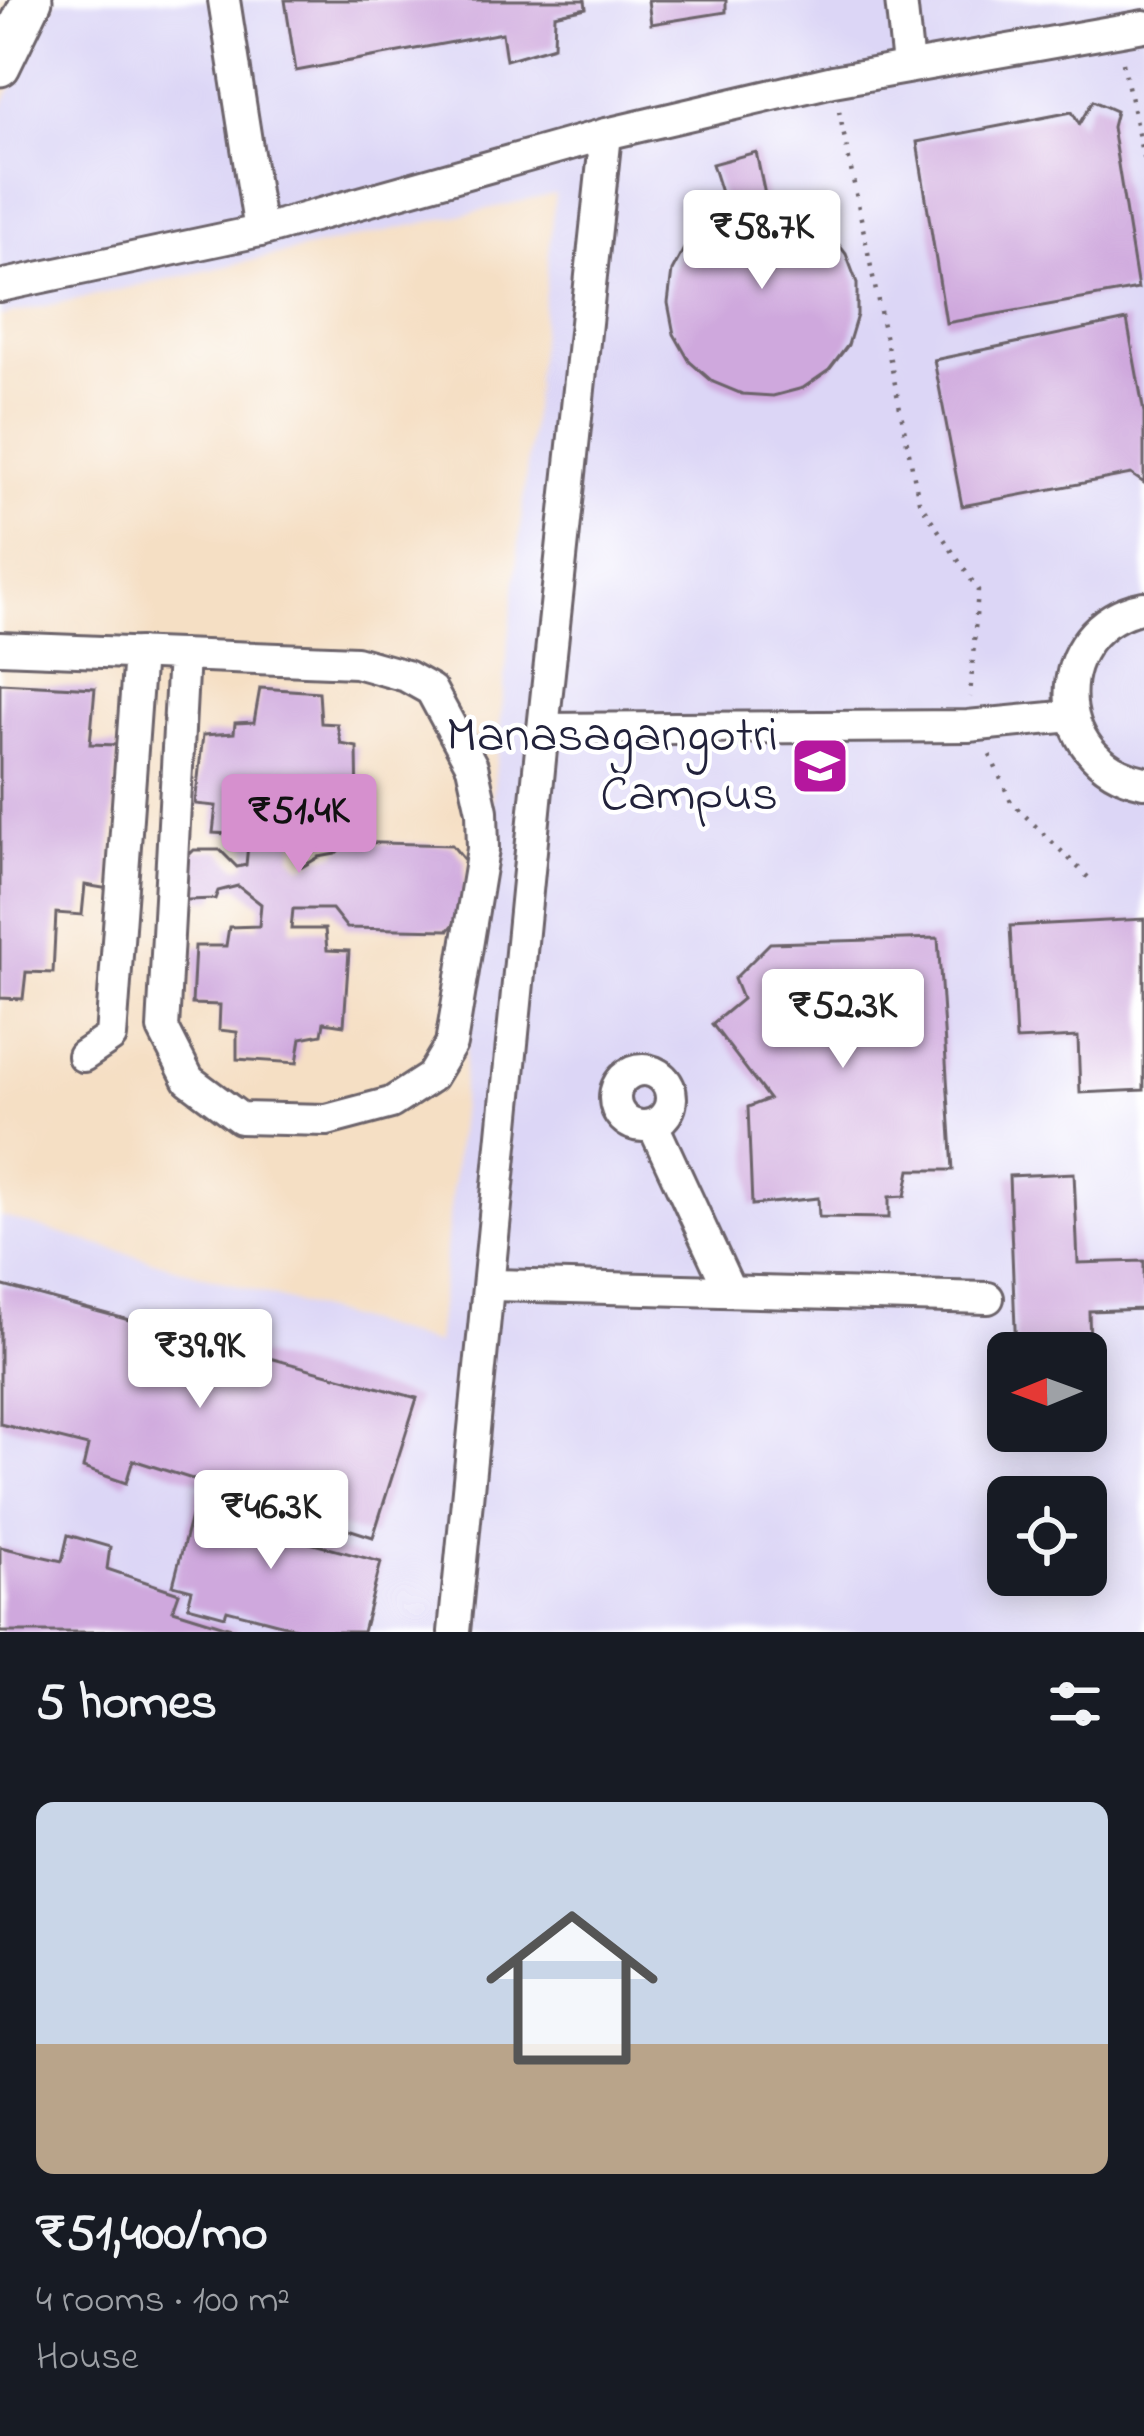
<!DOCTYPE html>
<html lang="en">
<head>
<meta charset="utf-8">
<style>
  :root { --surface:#171b24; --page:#20242c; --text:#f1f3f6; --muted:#9ea1a6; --accent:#d690ce }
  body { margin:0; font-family:"Indie Flower",sans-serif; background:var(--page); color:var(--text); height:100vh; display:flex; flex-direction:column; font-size:45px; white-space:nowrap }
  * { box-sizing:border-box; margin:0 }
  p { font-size:39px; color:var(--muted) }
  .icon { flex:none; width:66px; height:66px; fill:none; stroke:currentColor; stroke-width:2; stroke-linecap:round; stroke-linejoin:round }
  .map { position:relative; height:1632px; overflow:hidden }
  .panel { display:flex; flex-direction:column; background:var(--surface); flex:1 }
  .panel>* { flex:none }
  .needle { width:78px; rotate:269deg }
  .tools { position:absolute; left:987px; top:1332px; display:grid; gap:24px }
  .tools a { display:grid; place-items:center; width:120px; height:120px; border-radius:18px; background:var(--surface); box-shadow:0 6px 30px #0003; font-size:60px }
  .price { position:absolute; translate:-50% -102px; padding:0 27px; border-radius:12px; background:#fff; color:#222; font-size:39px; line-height:78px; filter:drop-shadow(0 3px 6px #0008) }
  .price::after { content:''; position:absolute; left:50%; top:72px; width:36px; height:27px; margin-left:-18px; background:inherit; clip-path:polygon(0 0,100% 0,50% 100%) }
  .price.selected { background:var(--accent); color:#111 }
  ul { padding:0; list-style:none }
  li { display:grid; align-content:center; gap:24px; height:636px; padding:0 36px }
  li span { display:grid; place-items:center; height:372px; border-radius:18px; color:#555 }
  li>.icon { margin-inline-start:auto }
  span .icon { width:216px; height:216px; fill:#fffc; stroke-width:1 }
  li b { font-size:51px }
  h2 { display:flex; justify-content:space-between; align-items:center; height:144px; padding:0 36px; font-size:51px }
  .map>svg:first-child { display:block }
  .built { fill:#dcd6f6; fill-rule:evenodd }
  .building { fill:#cfa8dd }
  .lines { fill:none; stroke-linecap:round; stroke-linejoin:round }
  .minor-casing { stroke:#6c646b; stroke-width:36 }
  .major-casing { stroke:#6c646b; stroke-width:45 }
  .path { stroke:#6c646b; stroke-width:4.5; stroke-dasharray:3 9; stroke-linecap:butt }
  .minor { stroke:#fff; stroke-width:30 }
  .major { stroke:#fff; stroke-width:39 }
  .labels { text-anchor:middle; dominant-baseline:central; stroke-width:9; stroke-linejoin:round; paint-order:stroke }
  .poi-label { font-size:51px; fill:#22223b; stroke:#fff; text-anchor:end }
</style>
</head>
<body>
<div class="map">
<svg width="1144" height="1632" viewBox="0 0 1144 1632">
  <rect width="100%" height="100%" fill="#fff"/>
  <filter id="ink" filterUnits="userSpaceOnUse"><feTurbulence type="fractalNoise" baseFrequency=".00833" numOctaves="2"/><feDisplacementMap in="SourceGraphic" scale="24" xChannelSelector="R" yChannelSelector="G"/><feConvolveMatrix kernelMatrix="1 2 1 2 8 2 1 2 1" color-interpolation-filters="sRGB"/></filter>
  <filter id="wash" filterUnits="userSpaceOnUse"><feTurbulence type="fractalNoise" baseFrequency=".004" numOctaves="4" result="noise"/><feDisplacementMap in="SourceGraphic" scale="48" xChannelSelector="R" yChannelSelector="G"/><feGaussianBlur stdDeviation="2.7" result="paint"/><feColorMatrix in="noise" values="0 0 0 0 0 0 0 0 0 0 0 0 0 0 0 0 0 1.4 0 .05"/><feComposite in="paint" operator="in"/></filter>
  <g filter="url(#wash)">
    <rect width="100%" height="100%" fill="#f5dfc4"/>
    <path class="built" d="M55,0H1144V1632H0V1216L436,1344L555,194L0,316V111ZM1008,1353H1086V1431H1008ZM1008,1497H1086V1575H1008Z"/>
    <g id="blocks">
      <g class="building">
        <polygon points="285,0 585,0 586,8 555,15 554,46 506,60 502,33 296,71"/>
        <polygon points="648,0 726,0 726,12 651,24"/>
        <polygon points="1093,101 1116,111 1112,127 1138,289 946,323 917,142 1072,112 1079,124"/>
        <polygon points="756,152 768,209 801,212 827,229 846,254 857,283 857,315 848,345 829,370 803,388 773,396 742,394 713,382 690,362 674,334 668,303 672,271 687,243 710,221 728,215 712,164"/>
        <polygon points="1127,320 1144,413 1144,483 1131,474 962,506 934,360"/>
        <polygon points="0,683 95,688 90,744 117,745 109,889 85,885 82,915 56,913 53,973 26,972 23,999 0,998"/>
        <polygon points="260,688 319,692 321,723 337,724 341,744 357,747 358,811 337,814 335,835 297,830 292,855 302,867 319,857 335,854 347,842 452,845 465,861 464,912 449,930 347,928 332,909 293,909 291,929 325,929 327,950 349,951 344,1025 324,1022 322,1034 301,1038 297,1063 237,1059 237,1032 219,1030 220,1005 192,1004 195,946 226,946 229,927 259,926 261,904 238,886 218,891 215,899 187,900 179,888 180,864 194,850 220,850 237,867 246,865 249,835 213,833 216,806 195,804 203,735 234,733 235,723 254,722"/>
        <polygon points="1144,919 1144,1090 1080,1093 1078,1037 1016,1040 1010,926"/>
        <polygon points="938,938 953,1170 910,1170 905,1196 889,1197 889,1218 819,1217 818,1198 752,1205 748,1107 769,1099 712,1024 742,999 734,979 770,943"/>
        <polygon points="1074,1173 1078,1263 1144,1261 1144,1309 1089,1311 1092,1418 1086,1419 1086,1353 1016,1353 1009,1176"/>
        <polygon points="0,1285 417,1398 373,1537 133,1460 126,1483 83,1468 88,1446 0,1424"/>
        <polygon points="198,1489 253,1504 246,1526 381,1562 363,1632 311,1632 227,1610 225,1616 188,1606 192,1590 173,1585"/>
        <polygon points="68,1535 110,1547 107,1569 179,1593 173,1610 244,1632 0,1632 0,1547 62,1561"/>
      </g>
    </g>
  </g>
  <g filter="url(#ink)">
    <use href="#blocks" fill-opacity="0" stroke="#6c646b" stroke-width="3"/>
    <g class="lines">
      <defs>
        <g id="minor">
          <polyline points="224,0 260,231"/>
          <polyline points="901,0 908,66"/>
          <polyline points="606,134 543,729 968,726 1072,716"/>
          <polyline points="0,286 260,231 606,134 833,81 1144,26"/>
          <path d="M1144,607C1046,626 1046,762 1144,782"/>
          <polyline points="0,648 356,662 406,676 431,690 472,766 482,811 483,849 451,1044 431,1077 391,1103 327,1120 240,1118 189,1080 163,1029 183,655"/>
          <polyline points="83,1056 111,1037 139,653"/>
          <circle cx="643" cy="1098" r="28"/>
          <polyline points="653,1125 730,1291"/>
          <polyline points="491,1285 988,1298"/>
          <polyline points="454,1632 543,729"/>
        </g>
        <polyline id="major" points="0,66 32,0"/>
      </defs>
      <use href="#minor" class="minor-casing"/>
      <use href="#major" class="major-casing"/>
      <g class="path">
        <polyline points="1123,62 1144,162"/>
        <polyline points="839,111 919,501 978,590 970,697"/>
        <polyline points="990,755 1011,802 1093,882"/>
      </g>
      <use href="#minor" class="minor"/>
      <use href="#major" class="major"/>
    </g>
  </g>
  <defs>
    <symbol id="university-square" viewBox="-11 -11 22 22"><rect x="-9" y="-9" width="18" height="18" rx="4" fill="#b5179e" stroke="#fff"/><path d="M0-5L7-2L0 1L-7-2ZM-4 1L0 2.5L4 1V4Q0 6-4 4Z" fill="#fff"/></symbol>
  </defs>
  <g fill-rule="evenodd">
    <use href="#university-square" x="787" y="733" width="66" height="66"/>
  </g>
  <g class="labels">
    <g class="poi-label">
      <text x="778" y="737">Manasagangotri<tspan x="778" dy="59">Campus</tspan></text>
    </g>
  </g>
</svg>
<div class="tools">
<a><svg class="needle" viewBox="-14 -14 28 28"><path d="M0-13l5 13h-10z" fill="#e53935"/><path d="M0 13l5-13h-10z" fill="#9ea1a6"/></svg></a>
<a><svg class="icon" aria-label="locate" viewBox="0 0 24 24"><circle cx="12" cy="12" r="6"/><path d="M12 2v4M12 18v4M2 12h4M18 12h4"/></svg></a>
</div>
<b class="price" style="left:762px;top:292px">₹58.7K</b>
<b class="price selected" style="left:299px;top:876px">₹51.4K</b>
<b class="price" style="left:843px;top:1071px">₹52.3K</b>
<b class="price" style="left:200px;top:1411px">₹39.9K</b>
<b class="price" style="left:271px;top:1572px">₹46.3K</b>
</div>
<section class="panel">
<h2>5 homes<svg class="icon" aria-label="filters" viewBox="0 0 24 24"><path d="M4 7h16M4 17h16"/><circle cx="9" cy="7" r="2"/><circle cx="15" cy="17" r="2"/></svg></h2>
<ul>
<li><span style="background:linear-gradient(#c9d6e8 65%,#b9a48a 0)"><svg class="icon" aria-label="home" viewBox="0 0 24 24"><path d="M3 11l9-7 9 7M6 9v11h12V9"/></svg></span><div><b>₹51,400/mo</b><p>4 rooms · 100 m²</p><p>House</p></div></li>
</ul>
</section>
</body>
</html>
